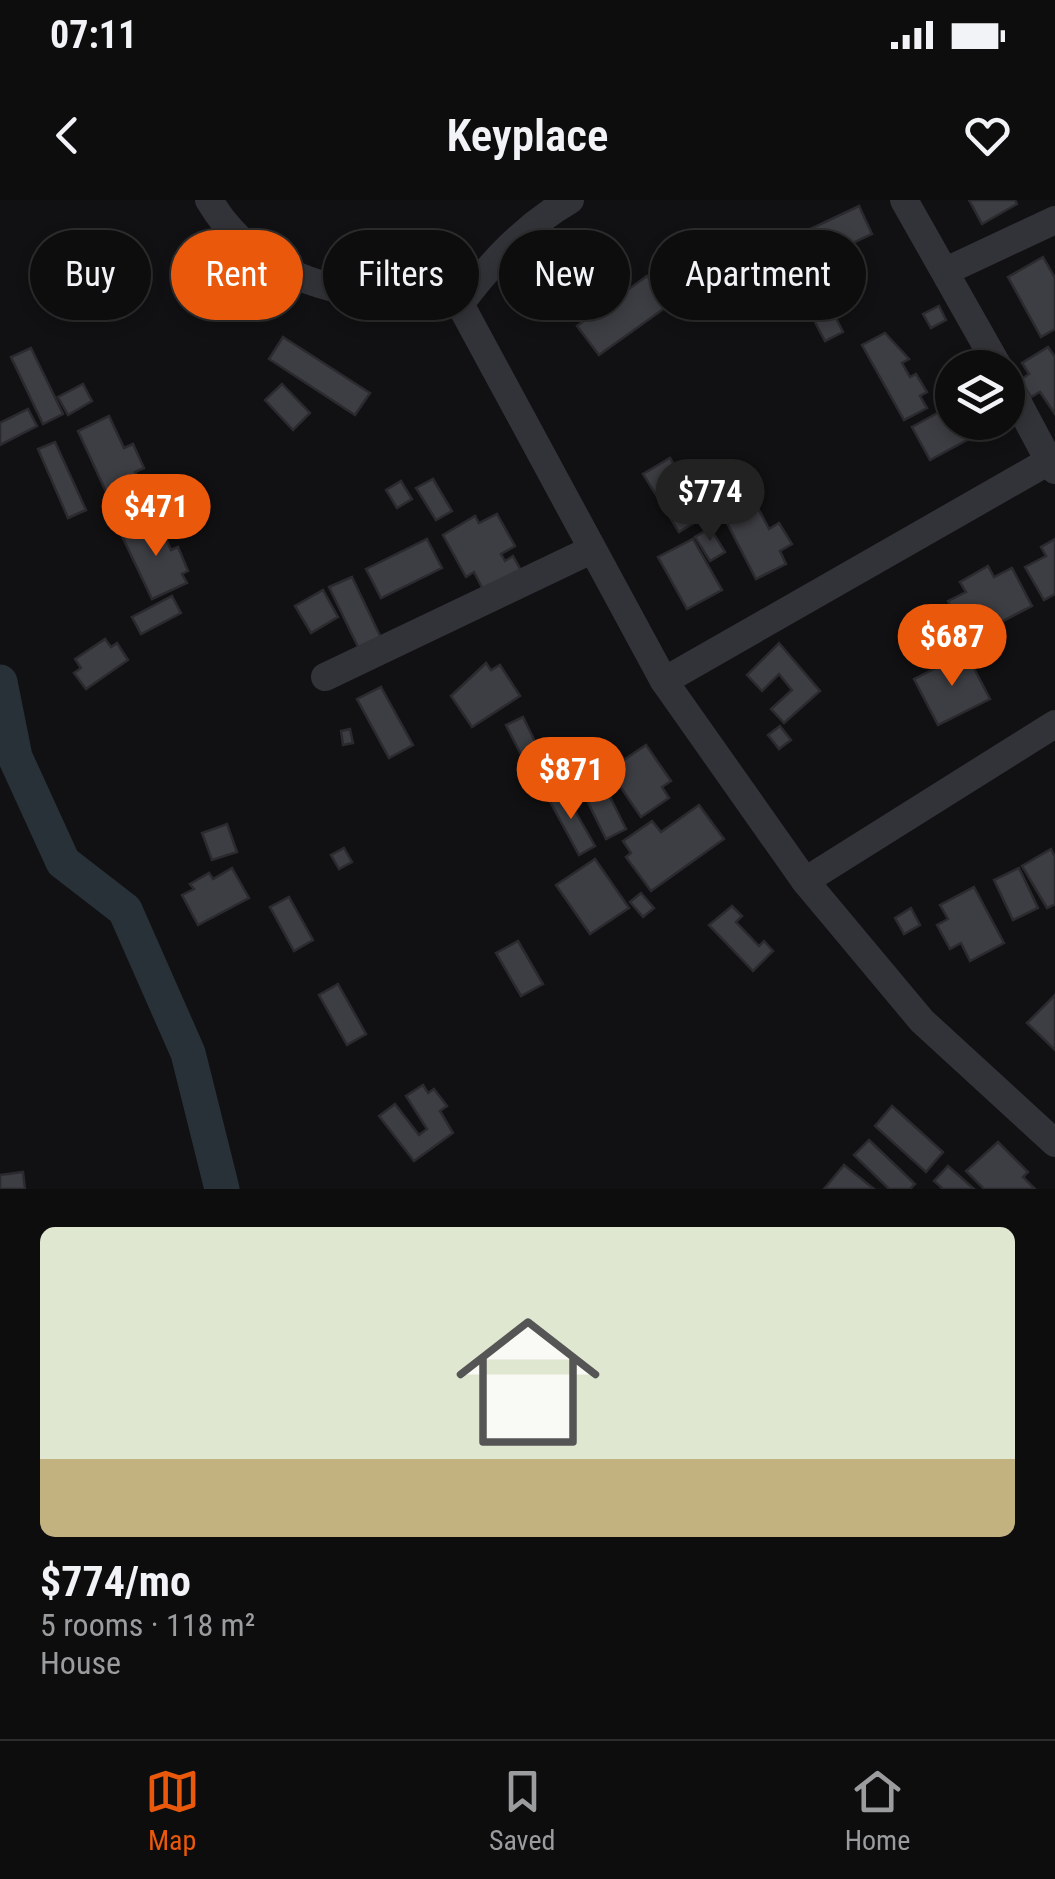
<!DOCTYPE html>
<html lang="en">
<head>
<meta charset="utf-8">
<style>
  :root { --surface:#0d0d0e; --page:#1b1b1c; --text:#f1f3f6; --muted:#9a9c9e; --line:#2d2d2e; --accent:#ea580c }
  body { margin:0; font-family:"Roboto Condensed",sans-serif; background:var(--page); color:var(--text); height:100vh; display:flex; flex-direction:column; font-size:38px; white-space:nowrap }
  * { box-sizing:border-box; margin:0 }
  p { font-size:32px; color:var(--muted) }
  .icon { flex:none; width:55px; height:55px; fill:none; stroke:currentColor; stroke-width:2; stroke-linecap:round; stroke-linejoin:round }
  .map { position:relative; height:989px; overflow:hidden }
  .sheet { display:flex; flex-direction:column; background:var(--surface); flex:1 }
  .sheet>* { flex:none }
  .top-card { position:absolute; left:30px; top:30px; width:995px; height:90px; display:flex; gap:20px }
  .controls { position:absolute; left:935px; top:150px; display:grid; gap:20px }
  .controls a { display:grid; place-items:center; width:90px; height:90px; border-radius:50%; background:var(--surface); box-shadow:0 5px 15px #0003,0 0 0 2px var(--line); font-size:50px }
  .price { position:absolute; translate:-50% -85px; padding:0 22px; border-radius:35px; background:var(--accent); color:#fff; font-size:32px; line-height:65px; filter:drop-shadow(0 2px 5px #0008) }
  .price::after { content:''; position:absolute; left:50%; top:60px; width:30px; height:22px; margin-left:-15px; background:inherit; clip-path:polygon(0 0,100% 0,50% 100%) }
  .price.on { background:#222; color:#fff }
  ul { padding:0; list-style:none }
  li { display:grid; align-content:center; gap:20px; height:530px; padding:0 40px }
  li span { display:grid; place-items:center; height:310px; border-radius:15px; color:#555 }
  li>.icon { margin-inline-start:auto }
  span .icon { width:180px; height:180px; fill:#fffc; stroke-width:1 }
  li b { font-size:42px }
  .tag { padding:0 35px; border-radius:45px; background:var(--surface); box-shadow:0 5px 15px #0003,0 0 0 2px var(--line); font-size:35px; line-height:90px }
  .tag.on { background:var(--accent); color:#fff }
  .status { display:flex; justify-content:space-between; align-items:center; height:70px; padding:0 50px; background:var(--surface); direction:ltr }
  .status svg { height:28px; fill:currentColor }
  header { display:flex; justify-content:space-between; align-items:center; height:130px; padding:0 40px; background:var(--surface); font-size:45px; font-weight:600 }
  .dock { display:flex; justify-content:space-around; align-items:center; height:140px; border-top:2px solid var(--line); background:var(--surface); font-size:28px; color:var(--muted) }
  .dock a { display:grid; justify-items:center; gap:5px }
  .dock .on { color:var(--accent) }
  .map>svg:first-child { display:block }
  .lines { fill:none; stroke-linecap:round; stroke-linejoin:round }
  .river { stroke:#273137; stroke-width:35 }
  .building { fill:#3d3e43; stroke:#2b2b2f; stroke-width:2.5 }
  .minor { stroke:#323338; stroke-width:28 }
</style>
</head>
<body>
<div class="status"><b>07:11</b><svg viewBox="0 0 49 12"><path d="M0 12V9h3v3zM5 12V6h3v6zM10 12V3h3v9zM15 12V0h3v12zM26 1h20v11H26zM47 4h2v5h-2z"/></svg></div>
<header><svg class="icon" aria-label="back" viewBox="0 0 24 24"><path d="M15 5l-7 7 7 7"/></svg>Keyplace<svg class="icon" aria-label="heart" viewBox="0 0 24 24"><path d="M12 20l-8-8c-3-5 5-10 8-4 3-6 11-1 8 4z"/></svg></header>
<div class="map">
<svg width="1055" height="989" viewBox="0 0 1055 989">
  <rect width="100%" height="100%" fill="#111113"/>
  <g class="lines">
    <polyline class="river" points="0,482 15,557 63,662 125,710 188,853 222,989"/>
  </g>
  <g class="building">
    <polygon points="969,0 1015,0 1017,4 982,24"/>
    <polygon points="859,6 872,34 821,58 808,30"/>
    <polygon points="774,30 779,40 792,34 806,62 741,92 728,64 757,51 752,41"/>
    <polygon points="1043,57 1055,78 1055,129 1041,137 1008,77"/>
    <polygon points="814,75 843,132 825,141 795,84"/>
    <polygon points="647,76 669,105 599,155 577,126 601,108 596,100 626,83 629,89"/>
    <polygon points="939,106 946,120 931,128 923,114"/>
    <polygon points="885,133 909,159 902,163 910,177 916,174 927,192 920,196 927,208 904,220 862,145"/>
    <polygon points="283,137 370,193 355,215 269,159"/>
    <polygon points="1048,147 1055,157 1055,214 1040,192 1031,197 1020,180 1029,174 1022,163"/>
    <polygon points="31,148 63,214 43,224 11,157"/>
    <polygon points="83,184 92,201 68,215 58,197"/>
    <polygon points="282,184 310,213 293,230 265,200"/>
    <polygon points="952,205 952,222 971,222 978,234 930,260 912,227"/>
    <polygon points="28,209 37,226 0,245 0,223"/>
    <polygon points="109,216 124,248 133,244 144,268 135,272 141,283 109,298 78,231"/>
    <polygon points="55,242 86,310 68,318 38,249"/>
    <polygon points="670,258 705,316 679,332 643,274"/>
    <polygon points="433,279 452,311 436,320 416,288"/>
    <polygon points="401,281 412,299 397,308 386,290"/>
    <polygon points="758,308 769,329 779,323 792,344 780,351 786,364 756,379 727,323"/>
    <polygon points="497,314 515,346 501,354 505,361 513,356 523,374 486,395 474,372 466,377 443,335 475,316 479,323"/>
    <polygon points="157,318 171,350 178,347 188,371 182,374 187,383 152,399 121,334"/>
    <polygon points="710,328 725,352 710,361 695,337"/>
    <polygon points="427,339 442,368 381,398 366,369"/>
    <polygon points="693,339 722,390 687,409 658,357"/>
    <polygon points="1055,339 1055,394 1044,400 1025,367 1046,356 1041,347"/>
    <polygon points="988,366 994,377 1012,368 1032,406 968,439 948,401 966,392 960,382"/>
    <polygon points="352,377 382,440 360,451 329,387"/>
    <polygon points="323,390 338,417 311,433 295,406"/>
    <polygon points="172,396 181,413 141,434 132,417"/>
    <polygon points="105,439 111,447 117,443 128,460 86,489 74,473 81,468 75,459"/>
    <polygon points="779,443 820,491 784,523 771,509 792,490 779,474 762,491 747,475"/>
    <polygon points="966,453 990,499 938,525 914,479"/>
    <polygon points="486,463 491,470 500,465 520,496 472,527 451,496"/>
    <polygon points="381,487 413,545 389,558 357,499"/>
    <polygon points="523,517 553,578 537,586 506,525"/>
    <polygon points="780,526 791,540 779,549 768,535"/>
    <polygon points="350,529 353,543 343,545 341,531"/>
    <polygon points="646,545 671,581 662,587 669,598 641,617 609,570"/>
    <polygon points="596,569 626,629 606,639 576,578"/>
    <polygon points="562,588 595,646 579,655 547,596"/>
    <polygon points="699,605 724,639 651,691 626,657 631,653 623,641 652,621 661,632"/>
    <polygon points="227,624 237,652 212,660 202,633"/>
    <polygon points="344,648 352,662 339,669 331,655"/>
    <polygon points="1051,649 1055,657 1055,704 1047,708 1022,666"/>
    <polygon points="595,659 629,708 590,734 556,685"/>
    <polygon points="232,668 249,698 198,725 182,695 194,689 190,684 209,673 213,679"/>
    <polygon points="1019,668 1038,708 1013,720 994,680"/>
    <polygon points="974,687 1004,743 970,761 961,743 950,749 937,725 948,719 940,705"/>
    <polygon points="641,693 654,708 643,717 630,702"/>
    <polygon points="289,697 313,740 294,751 270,707"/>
    <polygon points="732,706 742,716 736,722 759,746 764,741 773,751 753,771 709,725"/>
    <polygon points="911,708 920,725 904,734 895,718"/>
    <polygon points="518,741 543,784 521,796 496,753"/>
    <polygon points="338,784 366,834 347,845 319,795"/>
    <polygon points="1055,795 1055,850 1027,823"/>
    <polygon points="423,885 428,893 434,889 447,906 440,911 453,933 414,961 379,916 395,904 419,935 427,929 406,896"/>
    <polygon points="892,906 943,952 926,972 875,926"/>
    <polygon points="869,940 915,984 910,989 889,989 854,955"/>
    <polygon points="998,942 1028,972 1023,977 1035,989 984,989 966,971"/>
    <polygon points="844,965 874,989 824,989"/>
    <polygon points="948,966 974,989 943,989 934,981"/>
    <polygon points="23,972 25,989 0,989 0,975"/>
  </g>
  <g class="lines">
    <g class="minor">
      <path d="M209,0C262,91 366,98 460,104"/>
      <polyline points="904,0 999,168"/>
      <polyline points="946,71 1055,20"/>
      <polyline points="460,104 664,481 1049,261 1055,270"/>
      <path d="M460,104C492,62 524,27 570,0"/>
      <polyline points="1008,184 1049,261 1055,258"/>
      <polyline points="325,477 591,350"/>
      <polyline points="664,481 805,681 922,821 1055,943"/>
      <polyline points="805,681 1055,524"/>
    </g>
  </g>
</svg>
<div class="controls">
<a><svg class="icon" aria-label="layers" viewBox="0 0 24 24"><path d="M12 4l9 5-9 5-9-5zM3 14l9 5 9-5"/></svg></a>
</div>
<b class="price on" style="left:710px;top:344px">$774</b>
<b class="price" style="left:156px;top:359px">$471</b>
<b class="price" style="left:952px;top:489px">$687</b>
<b class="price" style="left:571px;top:622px">$871</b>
<div class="top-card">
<a class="tag">Buy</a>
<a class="tag on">Rent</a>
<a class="tag">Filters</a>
<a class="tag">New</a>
<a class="tag">Apartment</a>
</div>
</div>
<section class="sheet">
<ul>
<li><span style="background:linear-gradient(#dfe7d0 75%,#c2b280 0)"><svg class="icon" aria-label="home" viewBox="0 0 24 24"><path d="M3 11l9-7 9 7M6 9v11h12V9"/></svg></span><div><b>$774/mo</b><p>5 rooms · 118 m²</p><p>House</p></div></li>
</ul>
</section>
<nav class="dock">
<a class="on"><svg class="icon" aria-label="map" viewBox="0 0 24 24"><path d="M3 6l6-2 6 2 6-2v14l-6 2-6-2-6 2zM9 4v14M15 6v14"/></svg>Map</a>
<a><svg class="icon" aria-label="saved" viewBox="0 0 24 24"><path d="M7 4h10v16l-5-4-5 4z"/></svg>Saved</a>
<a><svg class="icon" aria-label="home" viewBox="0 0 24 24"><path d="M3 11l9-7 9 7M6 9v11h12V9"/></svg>Home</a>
</nav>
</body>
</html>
